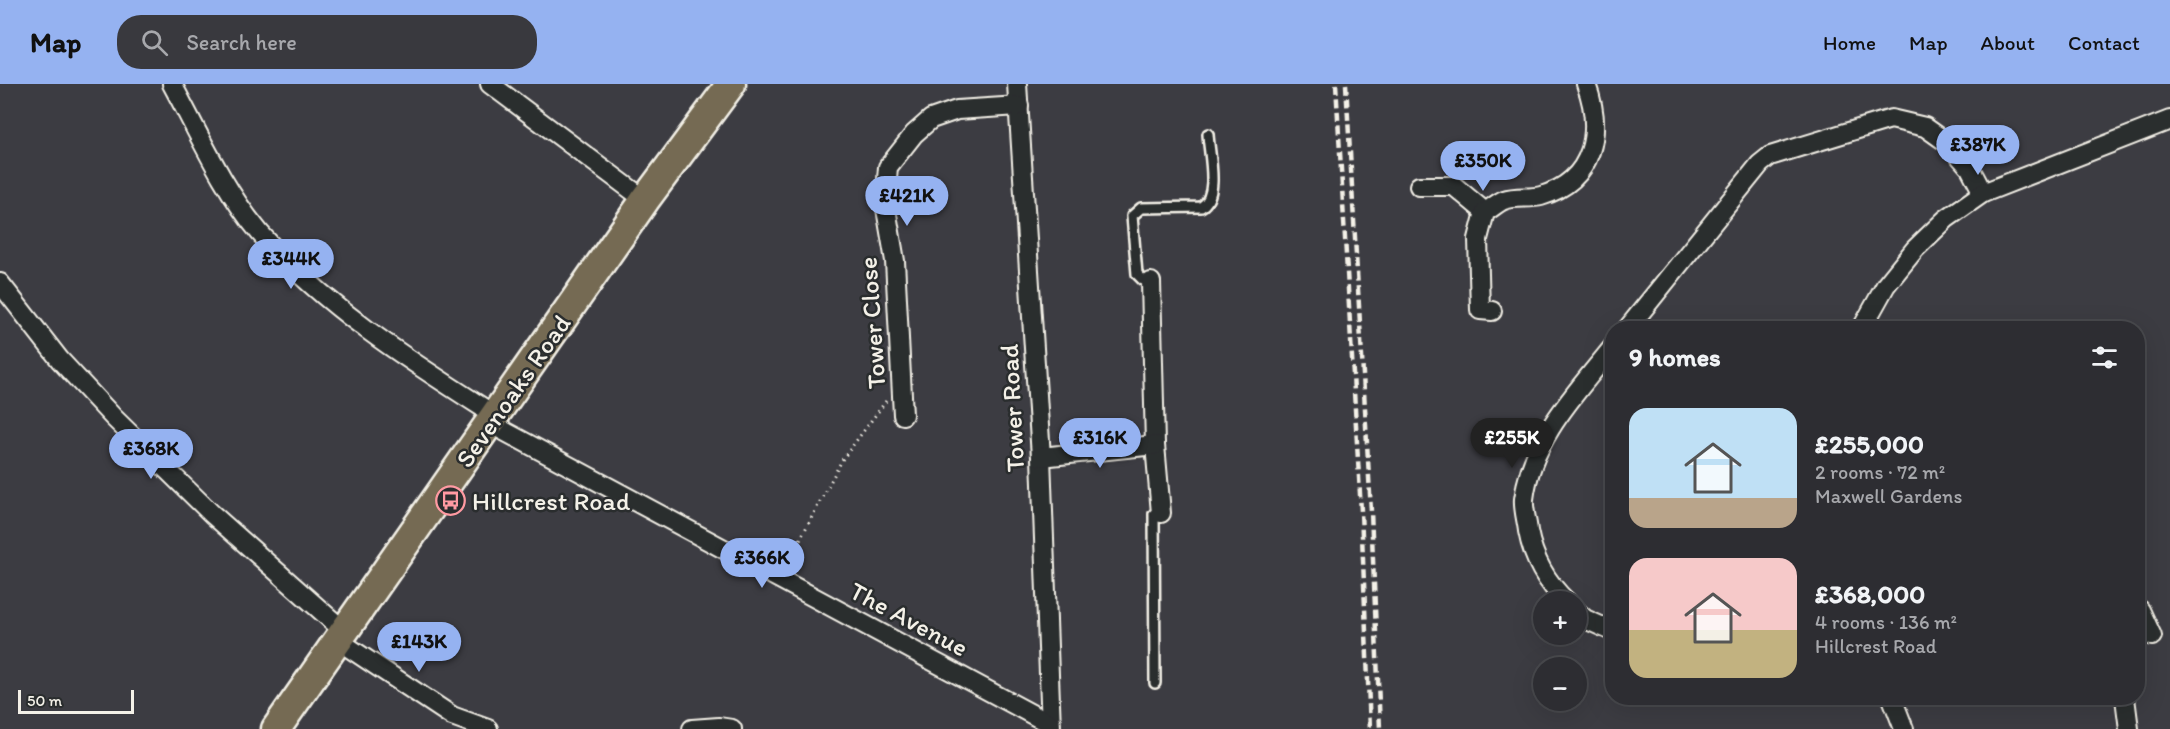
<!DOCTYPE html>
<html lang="en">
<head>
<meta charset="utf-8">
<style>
  :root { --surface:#2d2d32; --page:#39393e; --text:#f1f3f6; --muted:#a7a8ac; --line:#48494d; --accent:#95b2f1 }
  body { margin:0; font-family:Itim,sans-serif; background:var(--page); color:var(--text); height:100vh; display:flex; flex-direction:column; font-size:22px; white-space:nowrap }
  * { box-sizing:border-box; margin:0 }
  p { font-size:20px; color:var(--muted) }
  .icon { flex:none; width:33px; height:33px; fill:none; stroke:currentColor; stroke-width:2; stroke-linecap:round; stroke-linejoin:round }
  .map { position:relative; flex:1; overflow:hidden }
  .drawer { position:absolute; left:1605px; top:237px; width:540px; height:384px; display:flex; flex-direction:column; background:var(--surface); border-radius:24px; box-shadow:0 6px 24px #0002,0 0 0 2px var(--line) }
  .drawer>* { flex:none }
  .fabs { position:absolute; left:1533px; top:507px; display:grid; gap:12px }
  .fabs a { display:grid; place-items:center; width:54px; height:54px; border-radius:50%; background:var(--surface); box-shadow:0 6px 24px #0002,0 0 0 2px var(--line); font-size:30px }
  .scale { position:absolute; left:18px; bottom:15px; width:116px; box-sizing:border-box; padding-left:6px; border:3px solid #f4f1e8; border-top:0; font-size:16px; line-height:21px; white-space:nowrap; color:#f4f1e8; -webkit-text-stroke:4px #2a2d2e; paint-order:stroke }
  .price { position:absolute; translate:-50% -51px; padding:0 14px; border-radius:21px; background:var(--accent); color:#111; font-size:20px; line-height:39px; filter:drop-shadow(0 2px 3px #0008) }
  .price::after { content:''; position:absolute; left:50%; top:36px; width:18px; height:14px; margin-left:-9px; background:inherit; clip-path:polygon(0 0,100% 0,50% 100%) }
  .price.active { background:#222; color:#fff }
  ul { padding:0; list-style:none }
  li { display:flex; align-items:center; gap:18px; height:150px; padding:0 24px }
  li span { display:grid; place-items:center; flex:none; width:168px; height:120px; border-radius:18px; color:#555 }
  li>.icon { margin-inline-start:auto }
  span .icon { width:72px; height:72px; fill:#fffc; stroke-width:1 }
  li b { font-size:26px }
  h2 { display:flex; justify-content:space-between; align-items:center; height:72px; padding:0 24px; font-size:26px }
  header { display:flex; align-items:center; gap:36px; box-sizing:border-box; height:84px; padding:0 30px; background:var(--accent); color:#111 }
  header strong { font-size:28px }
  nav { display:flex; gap:33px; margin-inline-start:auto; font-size:21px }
  .search { width:420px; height:54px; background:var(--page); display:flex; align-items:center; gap:15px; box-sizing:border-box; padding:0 21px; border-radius:24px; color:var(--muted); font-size:22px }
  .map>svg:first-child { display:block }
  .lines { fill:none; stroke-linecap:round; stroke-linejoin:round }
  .service-casing { stroke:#f4f1e8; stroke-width:14 }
  .minor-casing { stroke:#f4f1e8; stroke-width:22 }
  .primary-casing { stroke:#f4f1e8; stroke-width:33 }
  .path { stroke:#f4f1e8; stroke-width:3; stroke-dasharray:1.5 4.5; stroke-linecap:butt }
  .service { stroke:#2a2d2e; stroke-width:9 }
  .minor { stroke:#2a2d2e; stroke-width:18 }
  .primary { stroke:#746b52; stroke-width:28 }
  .rail { stroke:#f4f1e8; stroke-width:4.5; stroke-dasharray:9 4.5; stroke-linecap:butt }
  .labels { text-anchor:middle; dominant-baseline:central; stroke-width:5; stroke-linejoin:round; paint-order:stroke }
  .street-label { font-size:26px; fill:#f4f1e8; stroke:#2a2d2e }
  .poi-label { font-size:26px; fill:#f4f1e8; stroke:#2a2d2e; text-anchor:start }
</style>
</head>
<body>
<header>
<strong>Map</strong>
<div class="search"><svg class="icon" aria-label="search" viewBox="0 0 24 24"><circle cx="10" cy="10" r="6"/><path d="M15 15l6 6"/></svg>Search here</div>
<nav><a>Home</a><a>Map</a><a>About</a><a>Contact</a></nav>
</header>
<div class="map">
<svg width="2170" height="645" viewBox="0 0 2170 645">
  <rect width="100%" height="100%" fill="#3c3c42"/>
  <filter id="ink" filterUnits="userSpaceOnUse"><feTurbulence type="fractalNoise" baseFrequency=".0167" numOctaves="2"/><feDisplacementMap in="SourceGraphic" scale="12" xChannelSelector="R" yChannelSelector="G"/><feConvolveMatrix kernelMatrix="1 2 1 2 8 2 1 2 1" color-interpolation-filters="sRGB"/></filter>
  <g filter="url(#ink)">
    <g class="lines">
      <defs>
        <g id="service">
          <path d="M1151,198L1143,196L1137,190L1132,132L1141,124L1201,123C1220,112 1209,70 1208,50"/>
          <polyline points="1155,599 1154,430 1161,429"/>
        </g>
        <g id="minor">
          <path d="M172,0C199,50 223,105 260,149C325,224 413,279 496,332"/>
          <polyline points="490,0 645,116"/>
          <polyline points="1017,0 1041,373 1051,645"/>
          <polyline points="1419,102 1454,102 1485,128"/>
          <polyline points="1151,198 1155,361 1161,429"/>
          <polyline points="0,199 60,276 114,334 212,430 345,548"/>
          <path d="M1492,227L1480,226L1478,155L1485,128C1491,125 1498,118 1504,116C1516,112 1530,115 1541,112C1595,96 1603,46 1586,0"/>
          <polyline points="1628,244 1760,80 1770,72 1891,35 1925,43 1949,60 1970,84 1983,109"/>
          <polyline points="1862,244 1886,201 1915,165 1946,135 1983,109 2170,36"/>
          <polyline points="903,331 895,177 885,119 888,83 914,50 931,35 957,26 1019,22"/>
          <polyline points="491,340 1050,640"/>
          <polyline points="1041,373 1155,361"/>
          <path d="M1567,518C1547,499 1533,474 1528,447C1527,437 1523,425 1524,415C1531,355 1576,309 1612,264"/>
          <polyline points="1576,527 1585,535 1612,547"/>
          <polyline points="2138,527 2140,526 2152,552"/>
          <polyline points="339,557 452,632 488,645"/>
          <polyline points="1892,614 1904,645"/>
          <polyline points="2125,614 2129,645"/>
          <polyline points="692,645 719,643 732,645"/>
        </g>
        <polyline id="primary" points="276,645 645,116 731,0"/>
      </defs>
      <use href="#service" class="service-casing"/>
      <use href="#minor" class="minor-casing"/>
      <use href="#primary" class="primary-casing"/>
      <polyline class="path" points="786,482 842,376 886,317"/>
      <use href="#service" class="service"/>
      <use href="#minor" class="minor"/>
      <use href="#primary" class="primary"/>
      <g class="rail">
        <polyline points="1336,0 1361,427 1370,645"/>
        <polyline points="1346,0 1371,427 1380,645"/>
      </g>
    </g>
  </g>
  <defs>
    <symbol id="bus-ring" viewBox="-11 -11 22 22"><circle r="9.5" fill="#2a2d2e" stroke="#ff9aa2" stroke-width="1.5"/><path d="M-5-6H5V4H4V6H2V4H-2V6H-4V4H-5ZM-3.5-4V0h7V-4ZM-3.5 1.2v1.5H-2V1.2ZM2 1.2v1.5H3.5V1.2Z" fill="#ff9aa2"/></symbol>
  </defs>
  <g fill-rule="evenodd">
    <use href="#bus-ring" x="434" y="400" width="33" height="33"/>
  </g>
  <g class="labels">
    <g class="street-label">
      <text transform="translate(872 239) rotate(-94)">Tower Close</text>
      <text transform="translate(513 307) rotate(-55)">Sevenoaks Road</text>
      <text transform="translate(1012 324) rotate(-93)">Tower Road</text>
      <text transform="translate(909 535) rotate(28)">The Avenue</text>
    </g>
    <g class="poi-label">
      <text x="472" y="417">Hillcrest Road</text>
    </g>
  </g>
</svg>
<div class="fabs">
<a>+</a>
<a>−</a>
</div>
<div class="scale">50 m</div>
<b class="price" style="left:1978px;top:92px">£387K</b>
<b class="price" style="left:1483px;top:108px">£350K</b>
<b class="price" style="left:907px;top:143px">£421K</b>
<b class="price" style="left:291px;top:206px">£344K</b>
<b class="price" style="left:1100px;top:385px">£316K</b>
<b class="price active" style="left:1512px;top:385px">£255K</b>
<b class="price" style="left:151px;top:396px">£368K</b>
<b class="price" style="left:762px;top:505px">£366K</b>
<b class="price" style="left:419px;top:589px">£143K</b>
<section class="drawer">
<h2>9 homes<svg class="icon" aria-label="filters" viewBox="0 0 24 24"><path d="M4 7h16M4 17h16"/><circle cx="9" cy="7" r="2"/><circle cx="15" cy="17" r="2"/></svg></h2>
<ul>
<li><span style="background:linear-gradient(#bfe0f5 75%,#b9a48a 0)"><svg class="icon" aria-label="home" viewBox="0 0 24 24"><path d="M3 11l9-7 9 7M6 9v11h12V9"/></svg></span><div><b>£255,000</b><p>2 rooms · 72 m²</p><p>Maxwell Gardens</p></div></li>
<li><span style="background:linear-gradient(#f6c9c9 60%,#c2b280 0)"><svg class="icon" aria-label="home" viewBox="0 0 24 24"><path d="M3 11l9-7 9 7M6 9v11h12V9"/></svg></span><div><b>£368,000</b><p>4 rooms · 136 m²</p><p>Hillcrest Road</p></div></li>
</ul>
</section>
</div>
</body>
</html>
